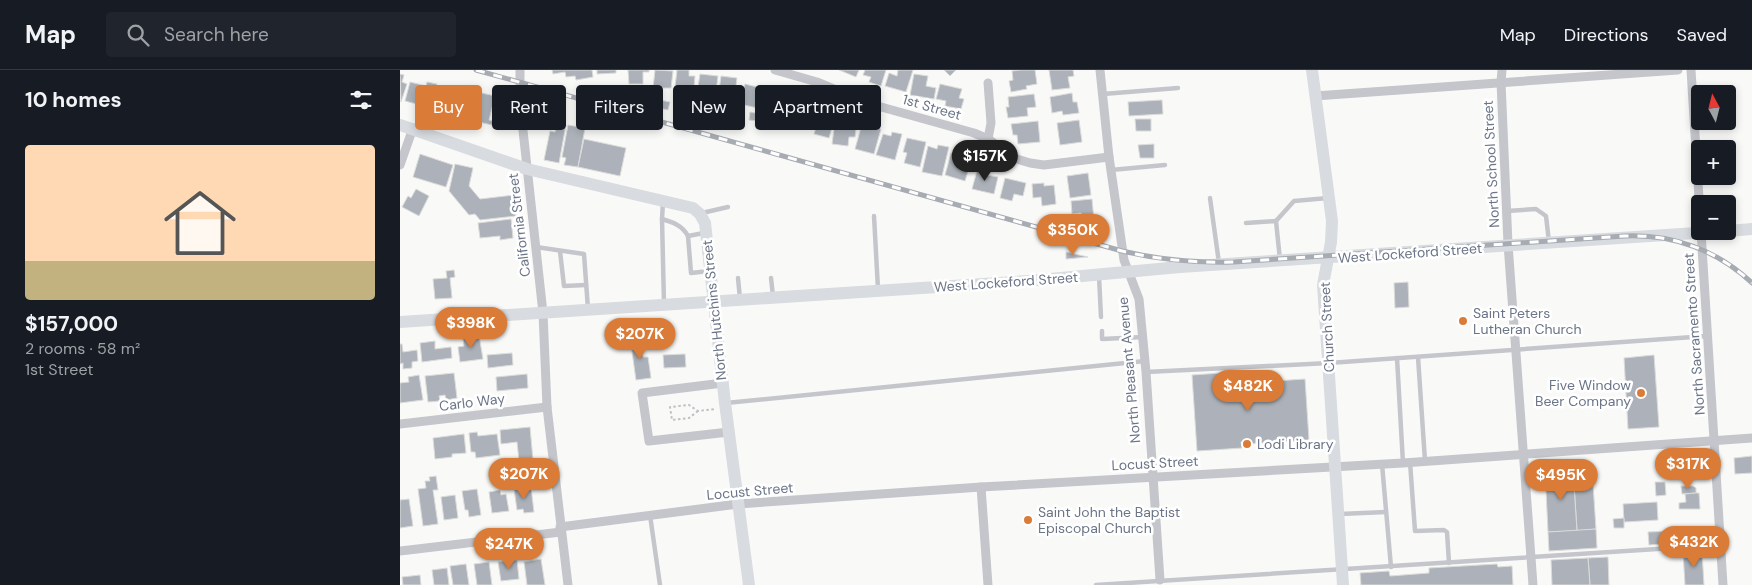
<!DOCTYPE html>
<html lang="en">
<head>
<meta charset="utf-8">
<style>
  :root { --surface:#171b24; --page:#20242c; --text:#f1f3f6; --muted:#9ea1a6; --line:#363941; --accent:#da7c37 }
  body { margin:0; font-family:"DM Sans",sans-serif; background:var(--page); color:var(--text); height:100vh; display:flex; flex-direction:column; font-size:19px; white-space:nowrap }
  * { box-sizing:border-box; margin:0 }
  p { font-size:16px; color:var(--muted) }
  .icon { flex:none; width:28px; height:28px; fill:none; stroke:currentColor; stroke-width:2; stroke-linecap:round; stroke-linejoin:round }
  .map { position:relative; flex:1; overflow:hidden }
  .details { display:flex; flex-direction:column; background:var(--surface); width:400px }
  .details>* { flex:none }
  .top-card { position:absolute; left:15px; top:15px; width:475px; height:45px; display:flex; gap:10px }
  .needle { width:32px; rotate:353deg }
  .buttons { position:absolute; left:1291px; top:15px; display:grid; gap:10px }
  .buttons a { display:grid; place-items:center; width:45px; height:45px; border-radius:5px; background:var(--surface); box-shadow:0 2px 8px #0003; font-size:25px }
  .price { position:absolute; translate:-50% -42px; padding:0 11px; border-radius:18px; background:var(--accent); color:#fff; font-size:16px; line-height:32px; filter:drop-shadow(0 1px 2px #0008) }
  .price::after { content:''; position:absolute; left:50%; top:30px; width:15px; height:11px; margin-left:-8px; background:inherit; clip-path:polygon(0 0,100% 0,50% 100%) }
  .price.on { background:#222; color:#fff }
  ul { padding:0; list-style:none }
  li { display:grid; align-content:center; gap:10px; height:265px; padding:0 25px }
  li span { display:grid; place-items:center; height:155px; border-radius:5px; color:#555 }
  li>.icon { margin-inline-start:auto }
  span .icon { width:90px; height:90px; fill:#fffc; stroke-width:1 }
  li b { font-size:21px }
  h2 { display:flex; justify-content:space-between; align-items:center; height:60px; padding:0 25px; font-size:21px }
  .pill { padding:0 18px; border-radius:5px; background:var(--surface); box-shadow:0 2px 8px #0003; font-size:18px; line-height:45px }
  .pill.on { background:var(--accent); color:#fff }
  header { display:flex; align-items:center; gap:30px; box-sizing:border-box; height:70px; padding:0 25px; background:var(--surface); border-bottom:1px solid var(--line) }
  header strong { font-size:24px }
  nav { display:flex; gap:28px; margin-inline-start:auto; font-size:18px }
  .search { width:350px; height:45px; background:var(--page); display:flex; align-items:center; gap:12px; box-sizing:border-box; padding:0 18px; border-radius:5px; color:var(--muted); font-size:19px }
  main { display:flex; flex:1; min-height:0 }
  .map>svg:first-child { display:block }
  .building { fill:#adb2ba; stroke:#dbdcda }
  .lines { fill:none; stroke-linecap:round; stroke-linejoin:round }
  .path { stroke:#bec0c3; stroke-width:2; stroke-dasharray:2.5 2.5; stroke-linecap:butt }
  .lane { stroke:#c4c6cb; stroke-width:4.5 }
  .street { stroke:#c4c6cb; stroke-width:9 }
  .secondary { stroke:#d8dbdf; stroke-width:12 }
  .rail-casing { stroke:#a7abb2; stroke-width:5 }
  .rail { stroke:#fff; stroke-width:3; stroke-dasharray:9; stroke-linecap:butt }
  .poi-dot { fill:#da7c37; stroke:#fff; stroke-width:2 }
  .labels { text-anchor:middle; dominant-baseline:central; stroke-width:5; stroke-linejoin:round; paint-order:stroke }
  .street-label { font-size:14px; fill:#6b7587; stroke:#fff }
  .poi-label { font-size:14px; fill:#6b7587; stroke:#fff; text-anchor:start }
</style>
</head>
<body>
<header>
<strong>Map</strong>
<div class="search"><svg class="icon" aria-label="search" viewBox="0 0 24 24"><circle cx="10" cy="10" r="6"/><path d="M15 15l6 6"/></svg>Search here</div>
<nav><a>Map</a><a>Directions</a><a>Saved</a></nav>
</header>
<main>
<section class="details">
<h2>10 homes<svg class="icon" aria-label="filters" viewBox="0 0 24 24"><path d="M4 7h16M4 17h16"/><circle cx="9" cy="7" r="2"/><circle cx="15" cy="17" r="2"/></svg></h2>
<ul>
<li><span style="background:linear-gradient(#ffd9b3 75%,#c2b280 0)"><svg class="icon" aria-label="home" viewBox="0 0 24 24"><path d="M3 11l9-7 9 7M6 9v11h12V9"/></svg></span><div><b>$157,000</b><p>2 rooms · 58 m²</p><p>1st Street</p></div></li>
</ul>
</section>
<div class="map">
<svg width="1352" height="515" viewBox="0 0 1352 515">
  <rect width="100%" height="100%" fill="#f9faf8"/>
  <g class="building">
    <polygon points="152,0 192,0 193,7 176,10 175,6 166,7 165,2 153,4"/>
    <polygon points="197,0 216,0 216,3 197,4"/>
    <polygon points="228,0 249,0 249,2 243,2 243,14 229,14"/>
    <polygon points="255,0 273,1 271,18 253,18"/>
    <polygon points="277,0 289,0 289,6 295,6 294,17 288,16 288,18 275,17"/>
    <polygon points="439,0 459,0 456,7"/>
    <polygon points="465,0 486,0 481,16 469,12 471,7 463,5"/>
    <polygon points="498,0 513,0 506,22 485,16 489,3 497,6"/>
    <polygon points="544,0 556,0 550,6"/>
    <polygon points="621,0 635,0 637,14 626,16 627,19 611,22 609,11 613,10 612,1"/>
    <polygon points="649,0 673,0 674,6 668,7 670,18 652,20"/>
    <polygon points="0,4 4,5 2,12 7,14 1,32"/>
    <polygon points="300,4 318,6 315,29 307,28 308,24 297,23"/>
    <polygon points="514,4 528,6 526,16 536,18 534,29 510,25"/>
    <polygon points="321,6 337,8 335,23 337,24 336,31 318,29"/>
    <polygon points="10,12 26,16 27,12 37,14 32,38 5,31"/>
    <polygon points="345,14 361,18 359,27 364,28 362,39 340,34"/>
    <polygon points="540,14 562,19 559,28 564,29 561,39 545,36 546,31 536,29"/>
    <polygon points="40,17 66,24 60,48 34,41"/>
    <polygon points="368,20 384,24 381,35 385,36 382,49 363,44"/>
    <polygon points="73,21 95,26 89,50 97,52 96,56 66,49"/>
    <polygon points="672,23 673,32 677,32 679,43 663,45 662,41 652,43 650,27"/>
    <polygon points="634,24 636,37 627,38 628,46 608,48 606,37 609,37 608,27"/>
    <polygon points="389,27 405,29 402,53 387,51"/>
    <polygon points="249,28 270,32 268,40 248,36"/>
    <polygon points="762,30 763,44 729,46 728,32"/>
    <polygon points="417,38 427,40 426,45 435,47 429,68 414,64 417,54 413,53"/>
    <polygon points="350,42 360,44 358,51 349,50"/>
    <polygon points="735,49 751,49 751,61 736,61"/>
    <polygon points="446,50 457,51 455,67 449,67 448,76 432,74 435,52 445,53"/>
    <polygon points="679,50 682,72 660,75 657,53"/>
    <polygon points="638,51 640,72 618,74 617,65 613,65 611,54"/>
    <polygon points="157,54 166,55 159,93 144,90 150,61 155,62"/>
    <polygon points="462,54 481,59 474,84 455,79"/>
    <polygon points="168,55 185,58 178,97 164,95 166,88 162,87"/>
    <polygon points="492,62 502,64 495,90 476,85 483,64 491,66"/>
    <polygon points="507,68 526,72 520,97 504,93 507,83 503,82"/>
    <polygon points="184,69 226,78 220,106 178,97"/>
    <polygon points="754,74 754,88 740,88 738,75"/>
    <polygon points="538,75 549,77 542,106 522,102 528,76 537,79"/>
    <polygon points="551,83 572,88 565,111 545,105"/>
    <polygon points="20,84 53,95 46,117 13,107"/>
    <polygon points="55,94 73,98 69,116 80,129 114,125 116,146 80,150 75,144 69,145 49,121"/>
    <polygon points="578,97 589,100 587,105 598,107 594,124 572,119"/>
    <polygon points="688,103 691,125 670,128 667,106"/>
    <polygon points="605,108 626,113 623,126 614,124 612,131 600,128"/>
    <polygon points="644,113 644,116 654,115 656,134 642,136 641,127 633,128 632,114"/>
    <polygon points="16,119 29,126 19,146 2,137 8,126 11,128"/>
    <polygon points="692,129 694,150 682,152 681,143 672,144 671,131"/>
    <polygon points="111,149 113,168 100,170 100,166 80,168 78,153"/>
    <polygon points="666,182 688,187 666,189"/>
    <polygon points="54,200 55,207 50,208 52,228 35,229 33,209 47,208 46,201"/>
    <polygon points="1008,212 1009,237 995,238 994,213"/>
    <polygon points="79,265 83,289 60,292 58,277 64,276 63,268"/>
    <polygon points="230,267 240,267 243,287 248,287 251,308 236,310"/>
    <polygon points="35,271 35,279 51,277 52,288 22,292 20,273"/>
    <polygon points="0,274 2,274 3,282 17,280 18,291 12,292 12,298 3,299 3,293 0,294"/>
    <polygon points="112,283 113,295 88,298 87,285"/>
    <polygon points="285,284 286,297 264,298 263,285"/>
    <polygon points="1254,285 1259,357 1228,359 1224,288"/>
    <polygon points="836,302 837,316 845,316 845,313 905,309 909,370 849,374 849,372 841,372 842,378 797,381 792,305"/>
    <polygon points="54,303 57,328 46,330 45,325 39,326 40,331 28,332 25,306"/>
    <polygon points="127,304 128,318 97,321 96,307"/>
    <polygon points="19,305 23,330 0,333 0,313 9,312 8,307"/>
    <polygon points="130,357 133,390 119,391 117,372 101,374 100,360"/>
    <polygon points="77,362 78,366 97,364 100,385 76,388 75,382 71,382 69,363"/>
    <polygon points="64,364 66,383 52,384 52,387 35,389 33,368"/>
    <polygon points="1352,386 1352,403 1335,404 1334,388"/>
    <polygon points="126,396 129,414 115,416 113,398"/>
    <polygon points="1192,398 1196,459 1177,461 1173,399"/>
    <polygon points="1173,399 1177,461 1148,462 1145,400"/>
    <polygon points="36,406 38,420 33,420 38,454 23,456 18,419 26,418 25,411 30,411 29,407"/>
    <polygon points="1255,412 1265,412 1266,425 1256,426"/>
    <polygon points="1281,416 1293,416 1296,418 1296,423 1282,424"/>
    <polygon points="131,417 134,442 124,443 123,439 117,440 114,419"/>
    <polygon points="77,419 81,445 69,447 68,440 65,440 62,421"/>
    <polygon points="100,420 101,425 106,424 109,441 92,443 89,422"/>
    <polygon points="1296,423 1299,423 1300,439 1279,439 1279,433 1286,432 1285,424"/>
    <polygon points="55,425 58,448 44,450 41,427"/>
    <polygon points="9,429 13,456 0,458 0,430"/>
    <polygon points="1257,432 1258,450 1224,452 1223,434"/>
    <polygon points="1224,448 1224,458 1214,458 1213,449"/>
    <polygon points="1196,459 1197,478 1149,481 1148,462"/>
    <polygon points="1273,461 1274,473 1249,475 1248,462"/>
    <polygon points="1302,481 1304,515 1285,515 1283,482"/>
    <polygon points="1208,487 1209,515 1190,515 1188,488"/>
    <polygon points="1188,488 1190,515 1152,515 1151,490"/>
    <polygon points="141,489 145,515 127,515 124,492"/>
    <polygon points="117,490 119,509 101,511 98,492"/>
    <polygon points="89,492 92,515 77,515 74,494"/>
    <polygon points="66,494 69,515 53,515 50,496"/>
    <polygon points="1097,494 1098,497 1112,496 1113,515 961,515 960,503 989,501 990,506 1029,503 1029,498"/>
    <polygon points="47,498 49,515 34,515 32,500"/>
    <polygon points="20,505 21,515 3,515 2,507"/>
  </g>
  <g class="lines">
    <polyline class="path" points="298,341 289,348 272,350 270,337 289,335 298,341 316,339"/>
    <g class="lane">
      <polyline points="703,24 778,18"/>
      <polyline points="711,100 765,95"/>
      <polyline points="810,128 819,193"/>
      <polyline points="263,132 262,149 264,234"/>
      <polyline points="1107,141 1136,139 1146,146 1149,172"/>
      <polyline points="302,143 328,137"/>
      <polyline points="474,146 478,219"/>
      <path d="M262,149C272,152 282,155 288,166L304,163"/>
      <polyline points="846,153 876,151"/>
      <polyline points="288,166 291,203 309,201"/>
      <polyline points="136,177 184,184 188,239"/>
      <polyline points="160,181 164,216 186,215"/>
      <polyline points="880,190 876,151 894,131 928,128"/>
      <polyline points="699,206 701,247"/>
      <polyline points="338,208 340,229"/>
      <polyline points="371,208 373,226"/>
      <polyline points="702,261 702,269 743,267"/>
      <polyline points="1018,287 1025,391"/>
      <polyline points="997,288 1003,393"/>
      <polyline points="746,302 929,293 1307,266"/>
      <polyline points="326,333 745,291"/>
      <polyline points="1010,392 1015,461 1044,460 1047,462 1049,493"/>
      <polyline points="982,394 991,497"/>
      <polyline points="940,444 986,442"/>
      <polyline points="250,445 260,515"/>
      <polyline points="696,515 1320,475"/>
    </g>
    <g class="street">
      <polyline points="120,0 120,33 143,243 147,337 168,515"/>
      <polyline points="375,0 417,12 467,33 574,63 588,69 617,89 630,93 644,95 709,87"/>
      <polyline points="700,0 709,87 724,190 739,229 746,302 760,510"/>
      <polyline points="1102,0 1101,12 1108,174 1133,515"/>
      <polyline points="1291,0 1300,144"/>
      <polyline points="588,13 591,53 588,69"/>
      <polyline points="915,26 1278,0"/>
      <polyline points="0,95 13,58"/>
      <polyline points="1301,161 1323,515"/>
      <polyline points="323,313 242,323 249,371 329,362"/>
      <polyline points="0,354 147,337"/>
      <polyline points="581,417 588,515"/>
      <polyline points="160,457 338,434 581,417 1003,393 1352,368"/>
      <polyline points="0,481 161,462"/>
    </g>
    <g class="secondary">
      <polyline points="912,0 932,151 931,172 923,215 943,515"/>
      <polyline points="0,55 127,99 293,138 300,144 305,153 325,333 349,515"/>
      <polyline points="1328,161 1352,159"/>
      <polyline points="0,252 628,211 780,197 1327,161"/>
    </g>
    <defs>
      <path id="rail" d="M76,0L722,181C760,190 796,193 834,192L1225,166C1273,164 1317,180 1352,213"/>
    </defs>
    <use href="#rail" class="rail-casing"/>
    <use href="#rail" class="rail"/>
  </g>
  <g class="poi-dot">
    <circle cx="1063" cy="251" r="5"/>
    <circle cx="1241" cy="323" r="5"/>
    <circle cx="847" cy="374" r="5"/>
    <circle cx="628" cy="450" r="5"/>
  </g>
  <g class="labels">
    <g class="street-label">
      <text transform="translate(532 37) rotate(16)">1st Street</text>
      <text transform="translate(1091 94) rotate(-93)">North School Street</text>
      <text transform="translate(119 155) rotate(-97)">California Street</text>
      <text transform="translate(1010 183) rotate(-4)">West Lockeford Street</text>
      <text transform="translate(606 212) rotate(-4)">West Lockeford Street</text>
      <text transform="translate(314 240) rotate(-96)">North Hutchins Street</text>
      <text transform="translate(927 257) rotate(-93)">Church Street</text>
      <text transform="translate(1294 264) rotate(-94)">North Sacramento Street</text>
      <text transform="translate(729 300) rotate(-95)">North Pleasant Avenue</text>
      <text transform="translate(72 332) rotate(-7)">Carlo Way</text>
      <text transform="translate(755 393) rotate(-3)">Locust Street</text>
      <text transform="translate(350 421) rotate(-5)">Locust Street</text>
    </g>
    <g class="poi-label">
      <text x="1073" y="243">Saint Peters<tspan x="1073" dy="16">Lutheran Church</tspan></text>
      <text x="1231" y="315" text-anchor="end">Five Window<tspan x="1231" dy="16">Beer Company</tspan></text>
      <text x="857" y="374">Lodi Library</text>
      <text x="638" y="442">Saint John the Baptist<tspan x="638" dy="16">Episcopal Church</tspan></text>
    </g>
  </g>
</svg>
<div class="buttons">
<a><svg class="needle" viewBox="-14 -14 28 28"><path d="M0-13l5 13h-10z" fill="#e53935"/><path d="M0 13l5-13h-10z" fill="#9ea1a6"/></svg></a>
<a>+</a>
<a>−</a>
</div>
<b class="price on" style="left:585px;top:112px">$157K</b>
<b class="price" style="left:673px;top:186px">$350K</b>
<b class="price" style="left:71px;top:279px">$398K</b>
<b class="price" style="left:240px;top:290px">$207K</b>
<b class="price" style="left:848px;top:342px">$482K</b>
<b class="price" style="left:1288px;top:420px">$317K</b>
<b class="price" style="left:124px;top:430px">$207K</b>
<b class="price" style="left:1161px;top:431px">$495K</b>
<b class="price" style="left:1294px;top:498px">$432K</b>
<b class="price" style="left:109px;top:500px">$247K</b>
<div class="top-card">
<a class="pill on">Buy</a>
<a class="pill">Rent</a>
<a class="pill">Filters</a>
<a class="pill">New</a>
<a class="pill">Apartment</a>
</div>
</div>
</main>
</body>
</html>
